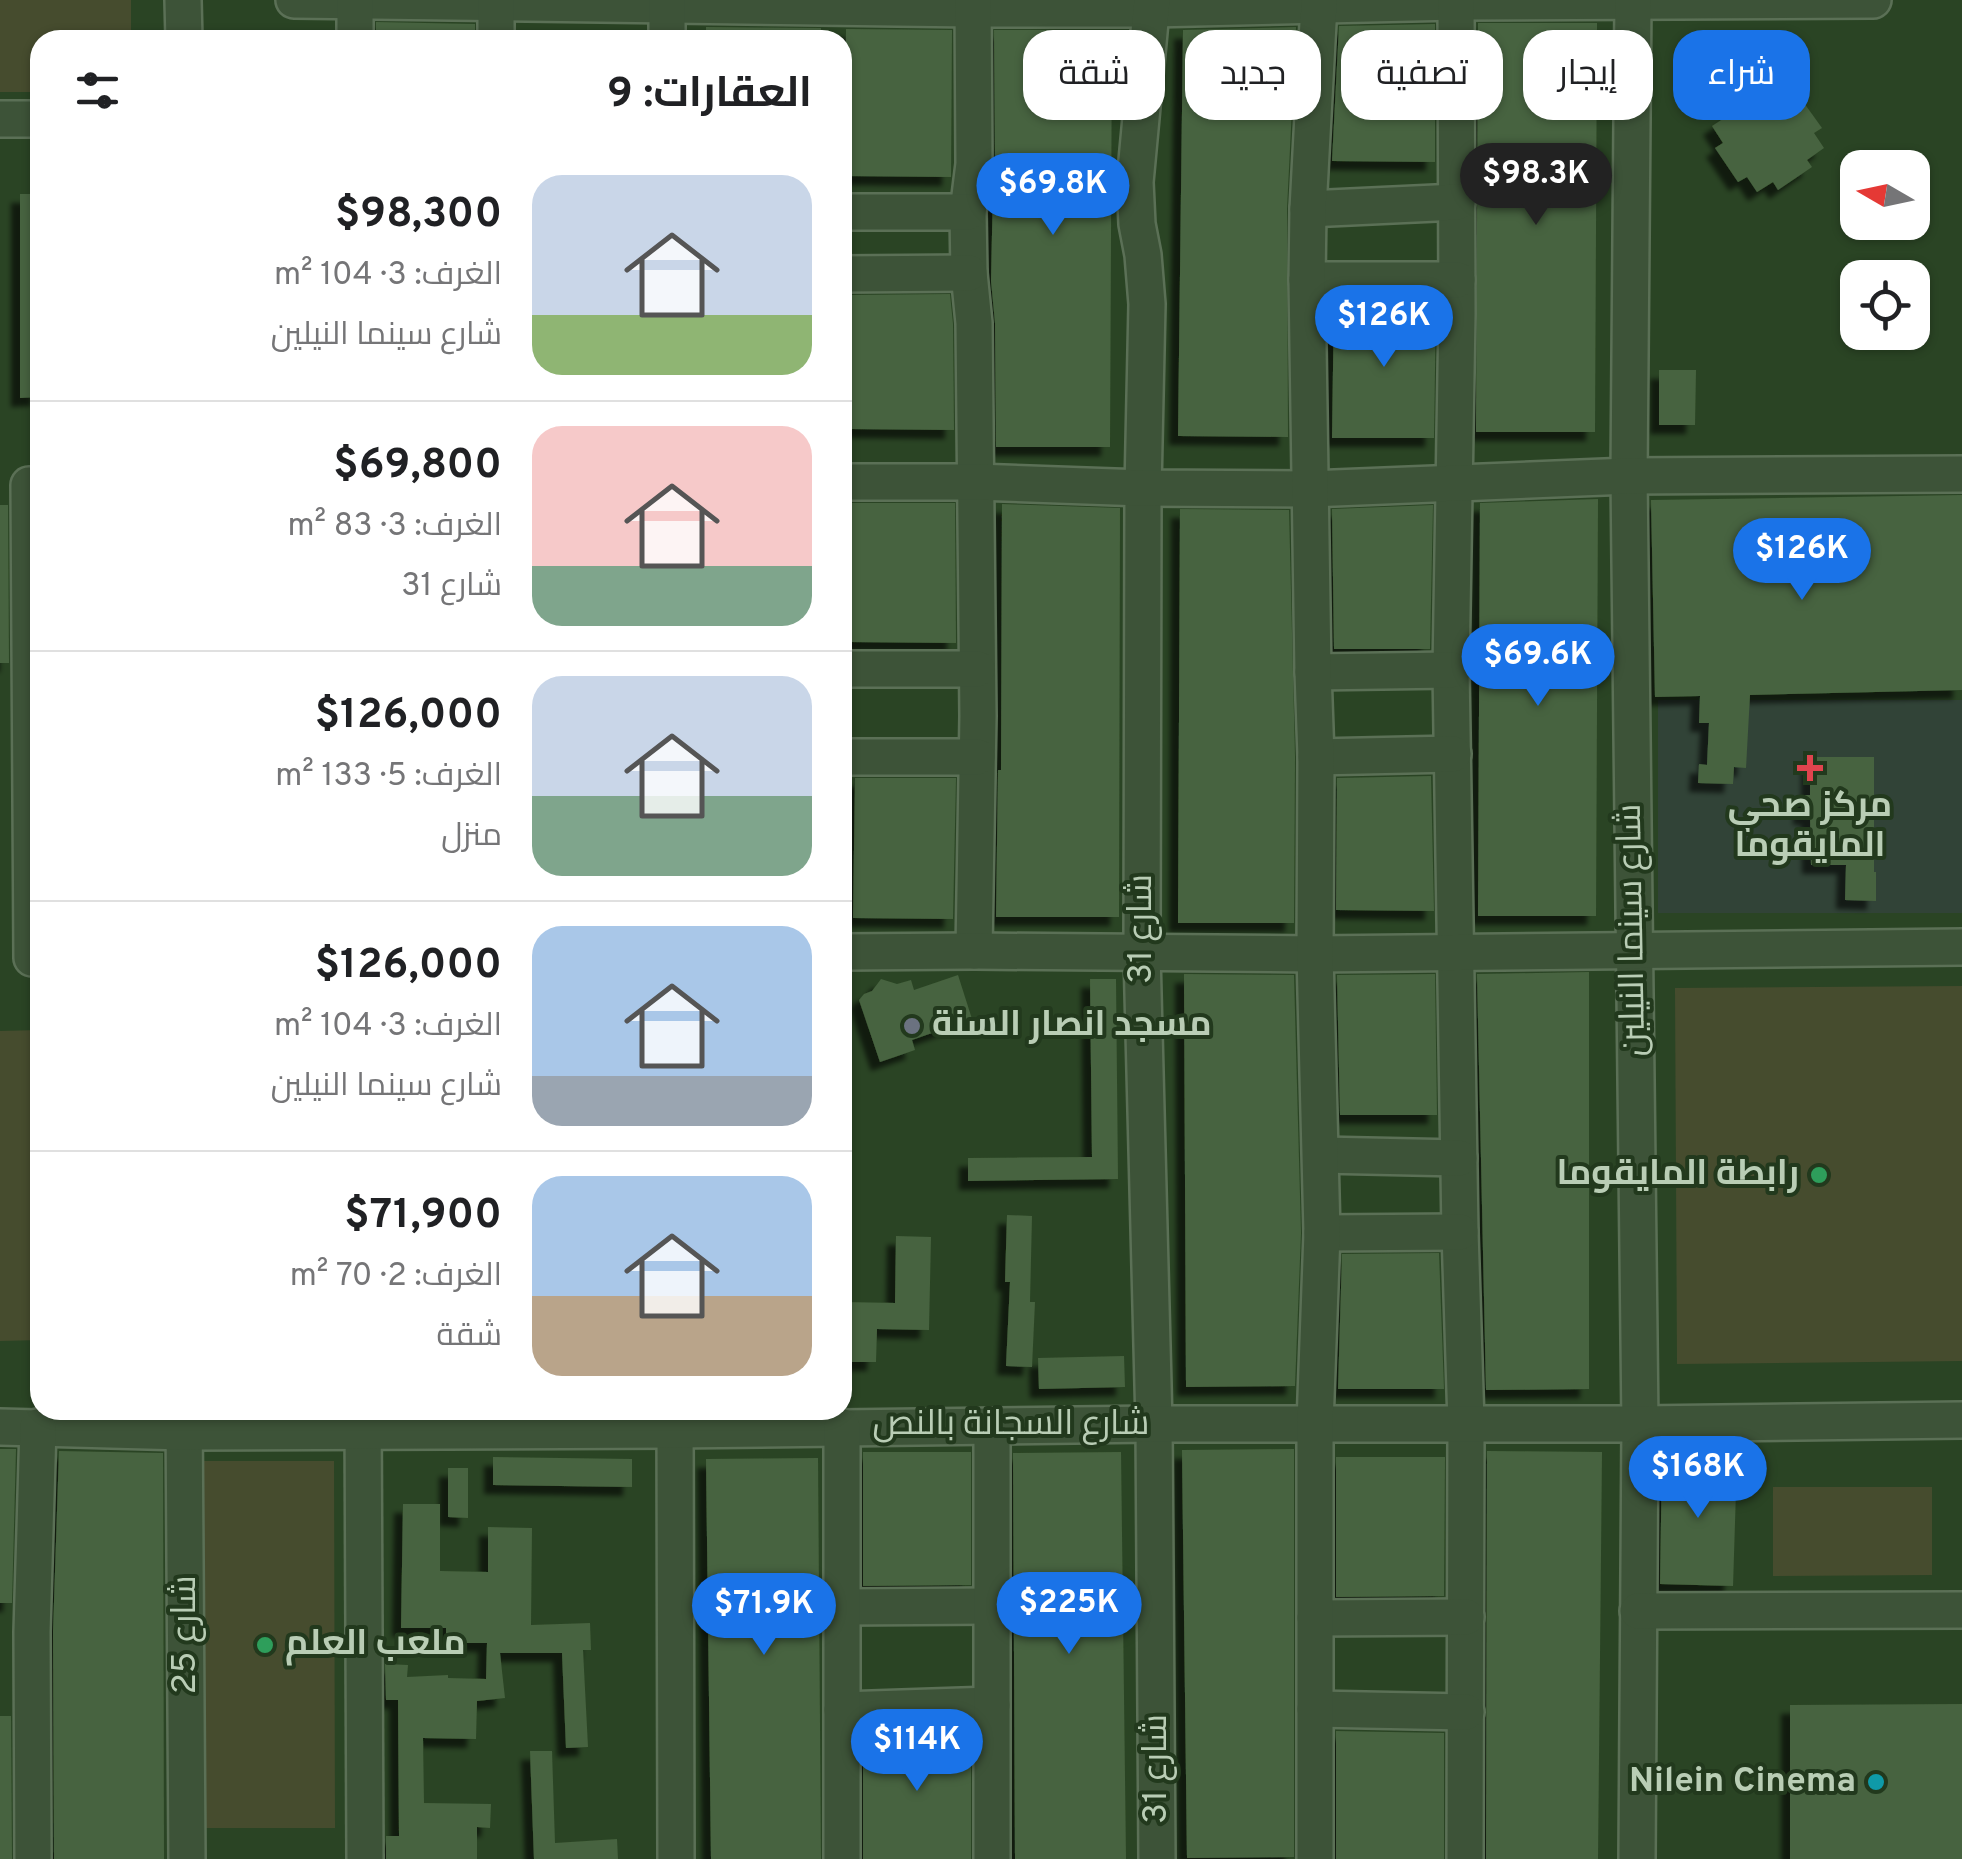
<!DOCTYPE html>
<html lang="ar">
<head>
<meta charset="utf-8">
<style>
  :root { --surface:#fff; --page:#f6f6f6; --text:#202124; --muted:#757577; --line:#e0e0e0; --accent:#1a73e8 }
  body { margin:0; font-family:Overpass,Cairo,sans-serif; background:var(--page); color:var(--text); direction:rtl; height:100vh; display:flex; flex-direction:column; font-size:38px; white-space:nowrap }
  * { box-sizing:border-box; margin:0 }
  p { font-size:32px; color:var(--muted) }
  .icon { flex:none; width:55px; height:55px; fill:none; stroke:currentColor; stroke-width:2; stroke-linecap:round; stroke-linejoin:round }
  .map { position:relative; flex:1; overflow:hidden; direction:ltr }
  .panel { position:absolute; left:30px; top:30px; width:822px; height:1390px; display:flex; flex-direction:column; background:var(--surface); border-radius:30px; box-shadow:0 2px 8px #0004; direction:rtl }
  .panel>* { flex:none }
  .hud { position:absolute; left:882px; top:30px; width:928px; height:90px; direction:rtl; display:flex; gap:20px }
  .needle { width:65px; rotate:279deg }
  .tools { position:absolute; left:1840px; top:150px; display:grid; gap:20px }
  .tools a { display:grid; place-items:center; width:90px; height:90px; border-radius:20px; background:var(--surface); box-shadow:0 2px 8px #0004; font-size:50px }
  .price { position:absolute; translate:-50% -85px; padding:0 22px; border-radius:35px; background:var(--accent); color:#fff; font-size:32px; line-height:65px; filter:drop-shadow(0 2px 5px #0008) }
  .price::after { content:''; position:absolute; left:50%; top:60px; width:30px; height:22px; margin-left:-15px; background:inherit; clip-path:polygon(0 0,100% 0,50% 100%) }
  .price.selected { background:#222; color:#fff }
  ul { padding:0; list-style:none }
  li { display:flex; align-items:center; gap:30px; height:250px; padding:0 40px }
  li+li { border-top:2px solid var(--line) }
  li span { display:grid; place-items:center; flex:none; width:280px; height:200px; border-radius:30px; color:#555 }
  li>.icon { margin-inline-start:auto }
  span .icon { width:120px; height:120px; fill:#fffc; stroke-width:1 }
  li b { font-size:42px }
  h2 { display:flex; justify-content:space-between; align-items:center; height:120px; padding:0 40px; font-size:42px }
  .chip { padding:0 35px; border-radius:30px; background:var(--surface); box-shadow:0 2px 8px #0004; font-size:35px; line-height:90px }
  .chip.selected { background:var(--accent); color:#fff }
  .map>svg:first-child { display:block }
  .medical { fill:#314337 }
  .green { fill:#464c2e }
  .building { fill:#47633f; filter:url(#shadow) }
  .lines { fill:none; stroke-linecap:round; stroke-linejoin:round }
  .minor-casing { stroke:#5b7056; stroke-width:40 }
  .minor { stroke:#3d5338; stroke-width:35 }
  .health-dot { fill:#e0444e; stroke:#22391d; stroke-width:4 }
  .worship-dot { fill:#6b7280; stroke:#22391d; stroke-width:4 }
  .leisure-dot { fill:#2e9e5b; stroke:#22391d; stroke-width:4 }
  .culture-dot { fill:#0f9aa8; stroke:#22391d; stroke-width:4 }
  .labels { text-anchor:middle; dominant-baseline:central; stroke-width:8; stroke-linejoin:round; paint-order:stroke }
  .poi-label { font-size:35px; font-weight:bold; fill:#b9cdb5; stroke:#22391d; text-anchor:start }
  .street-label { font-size:35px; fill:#b9cdb5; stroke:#22391d }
</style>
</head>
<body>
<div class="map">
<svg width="1962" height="1859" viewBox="0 0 1962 1859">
  <defs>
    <filter id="shadow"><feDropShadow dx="-9" dy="9" stdDeviation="2.5" flood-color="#0009"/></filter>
  </defs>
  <rect width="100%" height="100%" fill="#2a4424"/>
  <rect class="medical" x="1658" y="700" width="304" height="213"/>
  <g class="green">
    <polygon points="0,0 131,0 131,40 40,40 40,92 0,92"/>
    <polygon points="1962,986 1962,1361 1677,1364 1675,988"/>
    <polygon points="40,1030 40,1340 0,1341 0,1031"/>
    <polygon points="196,1461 334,1461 335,1828 196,1828"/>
    <polygon points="1773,1487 1932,1487 1932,1575 1773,1576"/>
  </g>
  <g class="building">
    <polygon points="376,22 475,24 475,40 376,40"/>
    <polygon points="1478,23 1597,23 1595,432 1476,432"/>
    <polygon points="1435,24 1435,162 1332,161 1339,26"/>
    <polygon points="706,27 821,28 821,40 706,40"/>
    <polygon points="1296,27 1287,209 1288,437 1178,436 1183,30"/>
    <polygon points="846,29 952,30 951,177 845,176"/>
    <polygon points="994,30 1112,30 1110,447 996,447 995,323 991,281 993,187 995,164"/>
    <polygon points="1780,81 1793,100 1799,96 1822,128 1814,133 1824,148 1807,160 1812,167 1778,190 1773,182 1757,192 1747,177 1738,182 1715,148 1723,143 1712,126 1732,113 1727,105 1757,85 1762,93"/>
    <polygon points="20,194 40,194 40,397 20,398"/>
    <polygon points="950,294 953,324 954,430 850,429 852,295"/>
    <polygon points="1334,301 1436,301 1434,438 1332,438"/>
    <polygon points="1659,370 1696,370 1695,425 1659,425"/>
    <polygon points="1962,495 1962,690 1750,695 1746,768 1734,767 1733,784 1698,783 1699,764 1707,765 1709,723 1699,723 1700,696 1655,697 1651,500"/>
    <polygon points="1598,499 1596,916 1478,916 1480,503"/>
    <polygon points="851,503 955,503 956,643 849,642"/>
    <polygon points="1002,504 1120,508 1119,917 996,917 998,770 1001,770"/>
    <polygon points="0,505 8,505 9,663 0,663"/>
    <polygon points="1433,505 1430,649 1334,649 1332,509"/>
    <polygon points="1180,509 1289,510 1295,757 1294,923 1178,923"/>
    <polygon points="1810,757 1874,757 1874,872 1876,872 1876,901 1845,900 1846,865 1811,865 1810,816 1802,816 1802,795 1810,795"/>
    <polygon points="1431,776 1434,911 1336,910 1337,778"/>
    <polygon points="855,778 956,778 953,919 853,918"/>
    <polygon points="1589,972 1589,1389 1486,1390 1477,974"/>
    <polygon points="1184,974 1294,975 1301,1233 1295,1386 1186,1387"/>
    <polygon points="1435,974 1437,1115 1340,1115 1337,975"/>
    <polygon points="958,975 972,1019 912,1040 915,1050 880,1062 859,1000 864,994 872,991 881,979 897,984 911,980 914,990"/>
    <polygon points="1090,979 1116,979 1118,1179 968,1181 968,1158 1092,1157"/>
    <polygon points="1007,1215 1032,1216 1030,1302 1035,1302 1032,1367 1006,1366 1010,1282 1005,1282"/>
    <polygon points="896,1236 931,1237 929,1330 877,1329 876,1362 843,1362 845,1302 895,1303"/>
    <polygon points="1439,1253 1444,1389 1338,1389 1342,1254"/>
    <polygon points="1124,1356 1125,1387 1039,1389 1038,1358"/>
    <polygon points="0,1449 16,1449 12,1603 0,1603"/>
    <polygon points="1294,1449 1294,1857 1187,1858 1182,1450"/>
    <polygon points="59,1451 163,1453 164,1859 54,1859 53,1632"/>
    <polygon points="1487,1451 1602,1452 1598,1859 1486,1859"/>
    <polygon points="863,1452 971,1452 971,1585 863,1586"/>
    <polygon points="1121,1452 1126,1859 1015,1859 1013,1453"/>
    <polygon points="1662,1456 1737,1458 1733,1586 1660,1584"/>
    <polygon points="493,1457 632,1459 632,1487 493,1485"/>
    <polygon points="1336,1457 1445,1457 1444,1596 1336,1597"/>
    <polygon points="818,1458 821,1859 711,1859 706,1459"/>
    <polygon points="448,1468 468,1468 468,1518 448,1517"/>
    <polygon points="403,1504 440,1504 440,1571 488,1572 488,1527 532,1528 531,1625 590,1623 591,1650 583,1650 588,1747 566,1748 562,1653 500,1653 505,1698 477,1701 476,1739 423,1738 424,1803 491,1804 490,1828 477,1827 477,1859 386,1859 386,1836 399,1836 398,1700 386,1700 385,1664 408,1665 407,1677 448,1675 448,1678 486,1679 487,1643 446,1643 446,1628 401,1628"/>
    <polygon points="1962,1704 1962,1859 1790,1859 1790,1705"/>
    <polygon points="0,1716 11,1716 12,1859 0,1859"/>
    <polygon points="971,1727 971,1859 863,1859 863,1731"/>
    <polygon points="1336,1731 1444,1733 1444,1859 1336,1859"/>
    <polygon points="530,1751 552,1751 555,1843 617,1839 618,1859 534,1859"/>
  </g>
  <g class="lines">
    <defs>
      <g id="minor">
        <polyline points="183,0 184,40"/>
        <polyline points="294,0 973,9 1152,9 1456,2 1873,0"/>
        <polyline points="973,0 974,164 968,212 969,273 974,323 978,716 974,951"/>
        <polyline points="1152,0 1135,182 1137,224 1143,255 1147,304 1143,488 1142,954 1154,1424 1157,1859"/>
        <polyline points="1633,0 1629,476 1640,1424 1637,1859"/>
        <polyline points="1456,2 1457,314 1451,670 1460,1232 1466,1423 1465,1859"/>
        <polyline points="355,40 355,0"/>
        <polyline points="496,40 496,0"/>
        <polyline points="667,40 667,0"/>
        <polyline points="0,119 40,119"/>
        <polyline points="1308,209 1457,202"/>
        <polyline points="842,212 968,212"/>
        <polyline points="842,274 969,273"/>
        <polyline points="1307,280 1457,280"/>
        <polyline points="842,482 976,482 1143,488 1310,489 1629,476 1962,474"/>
        <polyline points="29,485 32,958"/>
        <polyline points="842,669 977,669"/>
        <polyline points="1313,672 1451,670"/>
        <polyline points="842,757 977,757"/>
        <polyline points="1316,757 1453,754"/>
        <polyline points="842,952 974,951 1315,954 1962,947"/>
        <polyline points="1321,1155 1459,1158"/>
        <polyline points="1322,1233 1460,1232"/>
        <polyline points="184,1410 187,1859"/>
        <polyline points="363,1410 365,1859"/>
        <polyline points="675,1410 676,1859"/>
        <polyline points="0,1427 184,1432 675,1430 1154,1424 1640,1424 1962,1420"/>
        <polyline points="842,1607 992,1606"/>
        <polyline points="1638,1611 1962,1610"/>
        <polyline points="1315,1618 1466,1617"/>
        <polyline points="1315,1709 1466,1712"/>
        <polyline points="842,1710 992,1705"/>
        <polyline points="33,1859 32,1632 38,1427"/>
        <polyline points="842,1859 842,1427"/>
        <polyline points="992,1859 992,1426"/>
        <polyline points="1315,1859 1315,1424 1322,1233 1315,954 1316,757 1313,672 1307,280 1308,209 1319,4"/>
      </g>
    </defs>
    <use href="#minor" class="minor-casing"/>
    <use href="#minor" class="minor"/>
  </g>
  <path class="health-dot" d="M1805 753h10v10h10v10h-10v10h-10v-10h-10v-10h10z"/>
  <circle class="worship-dot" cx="912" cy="1026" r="10"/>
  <g class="leisure-dot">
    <circle cx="1819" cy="1175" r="10"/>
    <circle cx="265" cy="1645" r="10"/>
  </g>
  <circle class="culture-dot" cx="1876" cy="1782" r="10"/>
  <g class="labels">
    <g class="poi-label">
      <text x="1810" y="807" text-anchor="middle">مركز صحي<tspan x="1810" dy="40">المايقوما</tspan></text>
      <text x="932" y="1026">مسجد انصار السنة</text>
      <text x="1799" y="1175" text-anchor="end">رابطة المايقوما</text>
      <text x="285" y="1645">ملعب العلم</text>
      <text x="1856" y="1782" text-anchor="end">Nilein Cinema</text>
    </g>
    <g class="street-label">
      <text transform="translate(1142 929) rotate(-90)">شارع 31</text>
      <text transform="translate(1633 930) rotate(-91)">شارع سينما النيلين</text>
      <text x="1011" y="1425">شارع السجانة بالنص</text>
      <text transform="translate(186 1635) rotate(-90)">شارع 25</text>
      <text transform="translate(1157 1769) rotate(-90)">شارع 31</text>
    </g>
  </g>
</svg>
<div class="tools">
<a><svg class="needle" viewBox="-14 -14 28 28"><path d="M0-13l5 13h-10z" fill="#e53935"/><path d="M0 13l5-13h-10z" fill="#757577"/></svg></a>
<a><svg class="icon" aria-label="locate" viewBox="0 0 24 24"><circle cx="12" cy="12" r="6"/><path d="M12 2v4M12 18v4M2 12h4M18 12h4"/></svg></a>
</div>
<b class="price selected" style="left:1536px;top:228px">$98.3K</b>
<b class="price" style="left:1053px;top:238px">$69.8K</b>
<b class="price" style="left:1384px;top:370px">$126K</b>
<b class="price" style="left:1802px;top:603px">$126K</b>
<b class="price" style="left:1538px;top:709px">$69.6K</b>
<b class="price" style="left:1698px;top:1521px">$168K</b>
<b class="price" style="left:1069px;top:1657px">$225K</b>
<b class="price" style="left:764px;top:1658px">$71.9K</b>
<b class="price" style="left:917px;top:1794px">$114K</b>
<div class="hud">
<a class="chip selected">شراء</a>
<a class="chip">إيجار</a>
<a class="chip">تصفية</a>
<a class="chip">جديد</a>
<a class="chip">شقة</a>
</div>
<section class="panel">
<h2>العقارات: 9<svg class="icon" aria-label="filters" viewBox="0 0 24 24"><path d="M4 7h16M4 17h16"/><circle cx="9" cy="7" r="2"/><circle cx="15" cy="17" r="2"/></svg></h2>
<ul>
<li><span style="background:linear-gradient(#c9d6e8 70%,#8fb573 0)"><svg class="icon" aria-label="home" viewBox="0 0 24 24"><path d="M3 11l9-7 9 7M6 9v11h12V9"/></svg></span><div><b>$98,300</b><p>الغرف: 3 · 104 m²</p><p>شارع سينما النيلين</p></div></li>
<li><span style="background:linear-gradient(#f6c9c9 70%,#7fa58c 0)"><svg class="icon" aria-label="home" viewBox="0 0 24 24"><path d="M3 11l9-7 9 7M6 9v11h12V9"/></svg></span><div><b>$69,800</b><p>الغرف: 3 · 83 m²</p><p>شارع 31</p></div></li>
<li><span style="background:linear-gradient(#c9d6e8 60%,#7fa58c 0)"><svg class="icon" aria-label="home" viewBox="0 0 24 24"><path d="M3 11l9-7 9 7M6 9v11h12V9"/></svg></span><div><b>$126,000</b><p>الغرف: 5 · 133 m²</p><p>منزل</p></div></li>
<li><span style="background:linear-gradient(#a9c7e8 75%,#9aa5b1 0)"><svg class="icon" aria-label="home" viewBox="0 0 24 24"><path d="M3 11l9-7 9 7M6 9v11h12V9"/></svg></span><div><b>$126,000</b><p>الغرف: 3 · 104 m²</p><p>شارع سينما النيلين</p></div></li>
<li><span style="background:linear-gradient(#a9c7e8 60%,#b9a48a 0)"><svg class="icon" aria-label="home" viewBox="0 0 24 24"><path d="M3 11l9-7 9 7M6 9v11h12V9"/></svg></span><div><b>$71,900</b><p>الغرف: 2 · 70 m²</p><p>شقة</p></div></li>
</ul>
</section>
</div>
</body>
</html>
